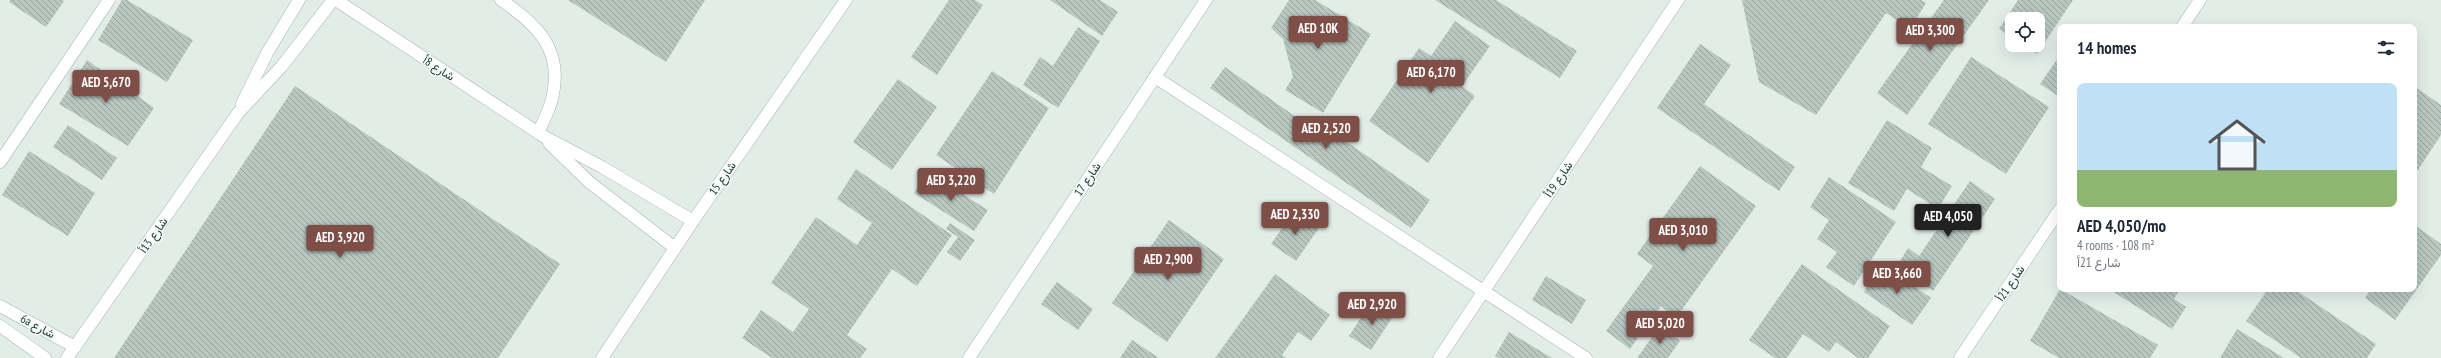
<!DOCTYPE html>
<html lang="en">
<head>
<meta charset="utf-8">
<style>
  :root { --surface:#fff; --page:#f6f6f7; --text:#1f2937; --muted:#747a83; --line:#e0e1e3; --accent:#7e4e47 }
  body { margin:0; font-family:"PT Sans Narrow",Vazirmatn,sans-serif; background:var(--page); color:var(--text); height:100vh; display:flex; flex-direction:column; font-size:15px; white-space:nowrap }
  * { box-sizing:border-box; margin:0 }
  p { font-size:13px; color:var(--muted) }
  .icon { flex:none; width:22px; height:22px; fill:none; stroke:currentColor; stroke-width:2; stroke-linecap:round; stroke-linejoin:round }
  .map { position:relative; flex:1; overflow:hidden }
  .side { position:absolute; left:2057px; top:24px; width:360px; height:268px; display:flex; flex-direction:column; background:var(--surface); border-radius:8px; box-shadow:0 4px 16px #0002 }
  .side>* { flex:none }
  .buttons { position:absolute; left:2005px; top:12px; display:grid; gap:8px }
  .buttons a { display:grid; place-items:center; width:40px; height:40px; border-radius:8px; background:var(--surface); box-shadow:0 4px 16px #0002; font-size:20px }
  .price { position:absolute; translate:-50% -34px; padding:0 9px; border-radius:4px; background:var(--accent); color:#fff; font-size:13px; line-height:26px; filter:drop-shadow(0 1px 2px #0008) }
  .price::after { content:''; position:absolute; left:50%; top:24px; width:12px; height:9px; margin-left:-6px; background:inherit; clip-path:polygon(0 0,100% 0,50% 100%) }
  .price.selected { background:#222; color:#fff }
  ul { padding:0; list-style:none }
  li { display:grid; align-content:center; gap:8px; height:212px; padding:0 20px }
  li+li { border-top:1px solid var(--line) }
  li span { display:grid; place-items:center; height:124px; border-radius:8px; color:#555 }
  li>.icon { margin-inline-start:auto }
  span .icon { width:72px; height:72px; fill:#fffc; stroke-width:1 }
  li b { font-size:17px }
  h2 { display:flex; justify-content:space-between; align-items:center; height:48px; padding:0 20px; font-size:17px }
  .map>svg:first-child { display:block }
  .building { fill:url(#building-back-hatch) }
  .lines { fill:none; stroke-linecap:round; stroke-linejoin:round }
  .lane-casing { stroke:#a5b5af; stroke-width:13 }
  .street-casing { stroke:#a5b5af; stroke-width:13 }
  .lane { stroke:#fff; stroke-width:12 }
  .street { stroke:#fff; stroke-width:12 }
  .labels { text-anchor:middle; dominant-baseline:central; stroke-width:3.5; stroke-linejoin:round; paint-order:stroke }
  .street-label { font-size:12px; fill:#223e36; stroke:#f3f9f6 }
</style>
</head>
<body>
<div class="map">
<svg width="2441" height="358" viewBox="0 0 2441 358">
  <defs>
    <pattern id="building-back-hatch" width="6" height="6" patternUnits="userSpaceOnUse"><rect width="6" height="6" fill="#b8c8c1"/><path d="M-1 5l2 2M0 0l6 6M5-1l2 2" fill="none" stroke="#95a49e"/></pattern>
  </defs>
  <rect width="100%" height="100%" fill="#e3ede8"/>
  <g class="building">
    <polygon points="10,0 62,0 64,1 46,27 9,2"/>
    <polygon points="122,0 127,0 193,40 167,82 98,40"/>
    <polygon points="568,0 705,0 666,62"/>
    <polygon points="949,0 975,0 983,5 937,75 911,57"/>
    <polygon points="1050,0 1100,0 1118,12 1102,36"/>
    <polygon points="1289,0 1315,0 1371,34 1323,113 1285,90 1293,77 1283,39 1271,28"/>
    <polygon points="1435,0 1496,0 1577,51 1560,78"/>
    <polygon points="1742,0 1921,0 1926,3 1910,29 1886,13 1816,115 1759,82"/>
    <polygon points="1944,0 1989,0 1907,115 1877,93"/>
    <polygon points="2018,0 2073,0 2037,54 2023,45 2038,45 2038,19 2012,19 2012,38 1999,29"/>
    <polygon points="1455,21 1490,46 1462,86 1475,96 1428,163 1369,121 1419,48 1431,56"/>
    <polygon points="1078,27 1100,41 1058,108 1023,85 1040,57 1053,66"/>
    <polygon points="1700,44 1731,65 1704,104 1795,167 1779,191 1657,108"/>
    <polygon points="2060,55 2060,97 2040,84"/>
    <polygon points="1971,57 2049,107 2006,174 1928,124"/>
    <polygon points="87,60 154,108 128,146 59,104"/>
    <polygon points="1225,67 1326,138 1331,131 1430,200 1411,228 1210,88"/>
    <polygon points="992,71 1049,108 994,194 936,155"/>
    <polygon points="898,79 937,107 892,170 853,142"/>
    <polygon points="295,86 560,264 498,358 114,358"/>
    <polygon points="2414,86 2441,105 2441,135 2414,176"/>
    <polygon points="1887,120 1932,148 1921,167 1952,186 1938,209 1907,189 1894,211 1848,183"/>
    <polygon points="68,125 117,158 102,180 53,147"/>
    <polygon points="29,151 95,193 68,236 2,195"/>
    <polygon points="1700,166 1756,206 1676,318 1661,306 1630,349 1606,331 1653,266 1637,254"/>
    <polygon points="856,169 952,235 917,286 892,269 847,335 867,349 860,358 772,358 742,338 761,310 793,332 809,309 771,283 816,217 857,245 872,223 837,199"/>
    <polygon points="927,172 988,210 974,231 914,193"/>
    <polygon points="1829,177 1896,222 1854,286 1826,267 1837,252 1817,239 1829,220 1810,207"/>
    <polygon points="1970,181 1995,199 1933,291 1897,266 1908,248 1919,256"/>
    <polygon points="1294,211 1319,228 1296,261 1271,244"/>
    <polygon points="1169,220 1224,259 1167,342 1112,303"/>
    <polygon points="950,223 975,240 960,261 947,252 958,237 946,229"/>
    <polygon points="2416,226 2441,244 2441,255 2395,320 2365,298 2371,289 2414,289"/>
    <polygon points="1802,264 1890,326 1868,358 1858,358 1836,342 1829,352 1803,334 1787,358 1775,358 1749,340"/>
    <polygon points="1883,264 1931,298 1912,325 1864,292"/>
    <polygon points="1275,274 1330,315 1311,341 1298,332 1282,355 1286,358 1215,358"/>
    <polygon points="1546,276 1586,300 1572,324 1532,300"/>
    <polygon points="1057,282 1093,309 1078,330 1041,304"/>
    <polygon points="2060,289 2158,345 2150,358 2059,358 2030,341"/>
    <polygon points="2109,289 2180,289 2174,299 2186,307 2172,329"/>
    <polygon points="2268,289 2294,289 2376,344 2367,358 2301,358 2246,321"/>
    <polygon points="1372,301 1394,315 1371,350 1349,336"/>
    <polygon points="1660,326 1680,341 1668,358 1637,358"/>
    <polygon points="2237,329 2284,358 2220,358"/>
    <polygon points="1509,332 1552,358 1499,358 1495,356"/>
    <polygon points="1132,340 1159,358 1120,358"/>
  </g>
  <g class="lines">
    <defs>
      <g id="lane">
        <path d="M501,0C538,25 564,50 552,99C549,111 543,122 538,133"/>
        <polyline points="1155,77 1586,358"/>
        <polyline points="0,162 109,0"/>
      </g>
      <g id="street">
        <polyline points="336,0 543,136 602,167 693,221"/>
        <polyline points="2182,27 2200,0"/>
        <polyline points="242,104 267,53 299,0"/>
        <polyline points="549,143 589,182 675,248"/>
        <polyline points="0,306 75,347"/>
        <polyline points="0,326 45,358"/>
        <polyline points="67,358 238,113 282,66 333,0"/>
        <polyline points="602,358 693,221 846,0"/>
        <polyline points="969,358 1206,0"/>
        <polyline points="1439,358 1678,0"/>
        <polyline points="1960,358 2060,209"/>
      </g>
    </defs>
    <use href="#lane" class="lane-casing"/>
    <use href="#street" class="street-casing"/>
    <use href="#lane" class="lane"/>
    <use href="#street" class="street"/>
  </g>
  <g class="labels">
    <g class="street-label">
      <text transform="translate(439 68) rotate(33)">شارع 8أ</text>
      <text transform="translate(722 178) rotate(-55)">شارع 15</text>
      <text transform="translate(1087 179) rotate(-56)">شارع 17</text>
      <text transform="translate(1558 179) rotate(-56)">شارع 19أ</text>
      <text transform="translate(153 235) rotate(-55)">شارع 13أ</text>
      <text transform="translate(2010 283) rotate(-56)">شارع 21أ</text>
      <text transform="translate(38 326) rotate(28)">6a شارع</text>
    </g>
  </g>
</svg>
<div class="buttons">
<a><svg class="icon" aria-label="locate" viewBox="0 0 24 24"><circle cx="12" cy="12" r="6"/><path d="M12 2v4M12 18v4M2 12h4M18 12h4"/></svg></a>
</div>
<b class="price" style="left:1318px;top:50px">AED 10K</b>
<b class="price" style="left:1930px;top:52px">AED 3,300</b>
<b class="price" style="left:1431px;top:94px">AED 6,170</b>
<b class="price" style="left:106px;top:104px">AED 5,670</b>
<b class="price" style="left:1326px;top:150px">AED 2,520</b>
<b class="price" style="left:951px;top:202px">AED 3,220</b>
<b class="price" style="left:1295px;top:236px">AED 2,330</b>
<b class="price selected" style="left:1948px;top:238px">AED 4,050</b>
<b class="price" style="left:1683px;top:252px">AED 3,010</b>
<b class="price" style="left:340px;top:259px">AED 3,920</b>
<b class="price" style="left:1168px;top:281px">AED 2,900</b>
<b class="price" style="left:1897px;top:295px">AED 3,660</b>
<b class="price" style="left:1372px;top:326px">AED 2,920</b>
<b class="price" style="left:1660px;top:345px">AED 5,020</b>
<section class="side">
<h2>14 homes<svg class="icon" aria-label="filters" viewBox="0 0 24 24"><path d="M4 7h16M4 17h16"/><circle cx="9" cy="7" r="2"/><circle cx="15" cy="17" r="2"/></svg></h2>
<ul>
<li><span style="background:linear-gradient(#bfe0f5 70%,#8fb573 0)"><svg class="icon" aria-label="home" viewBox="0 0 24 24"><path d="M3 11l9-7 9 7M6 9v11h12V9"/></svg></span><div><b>AED 4,050/mo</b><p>4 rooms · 108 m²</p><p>شارع 21أ</p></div></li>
</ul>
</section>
</div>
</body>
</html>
